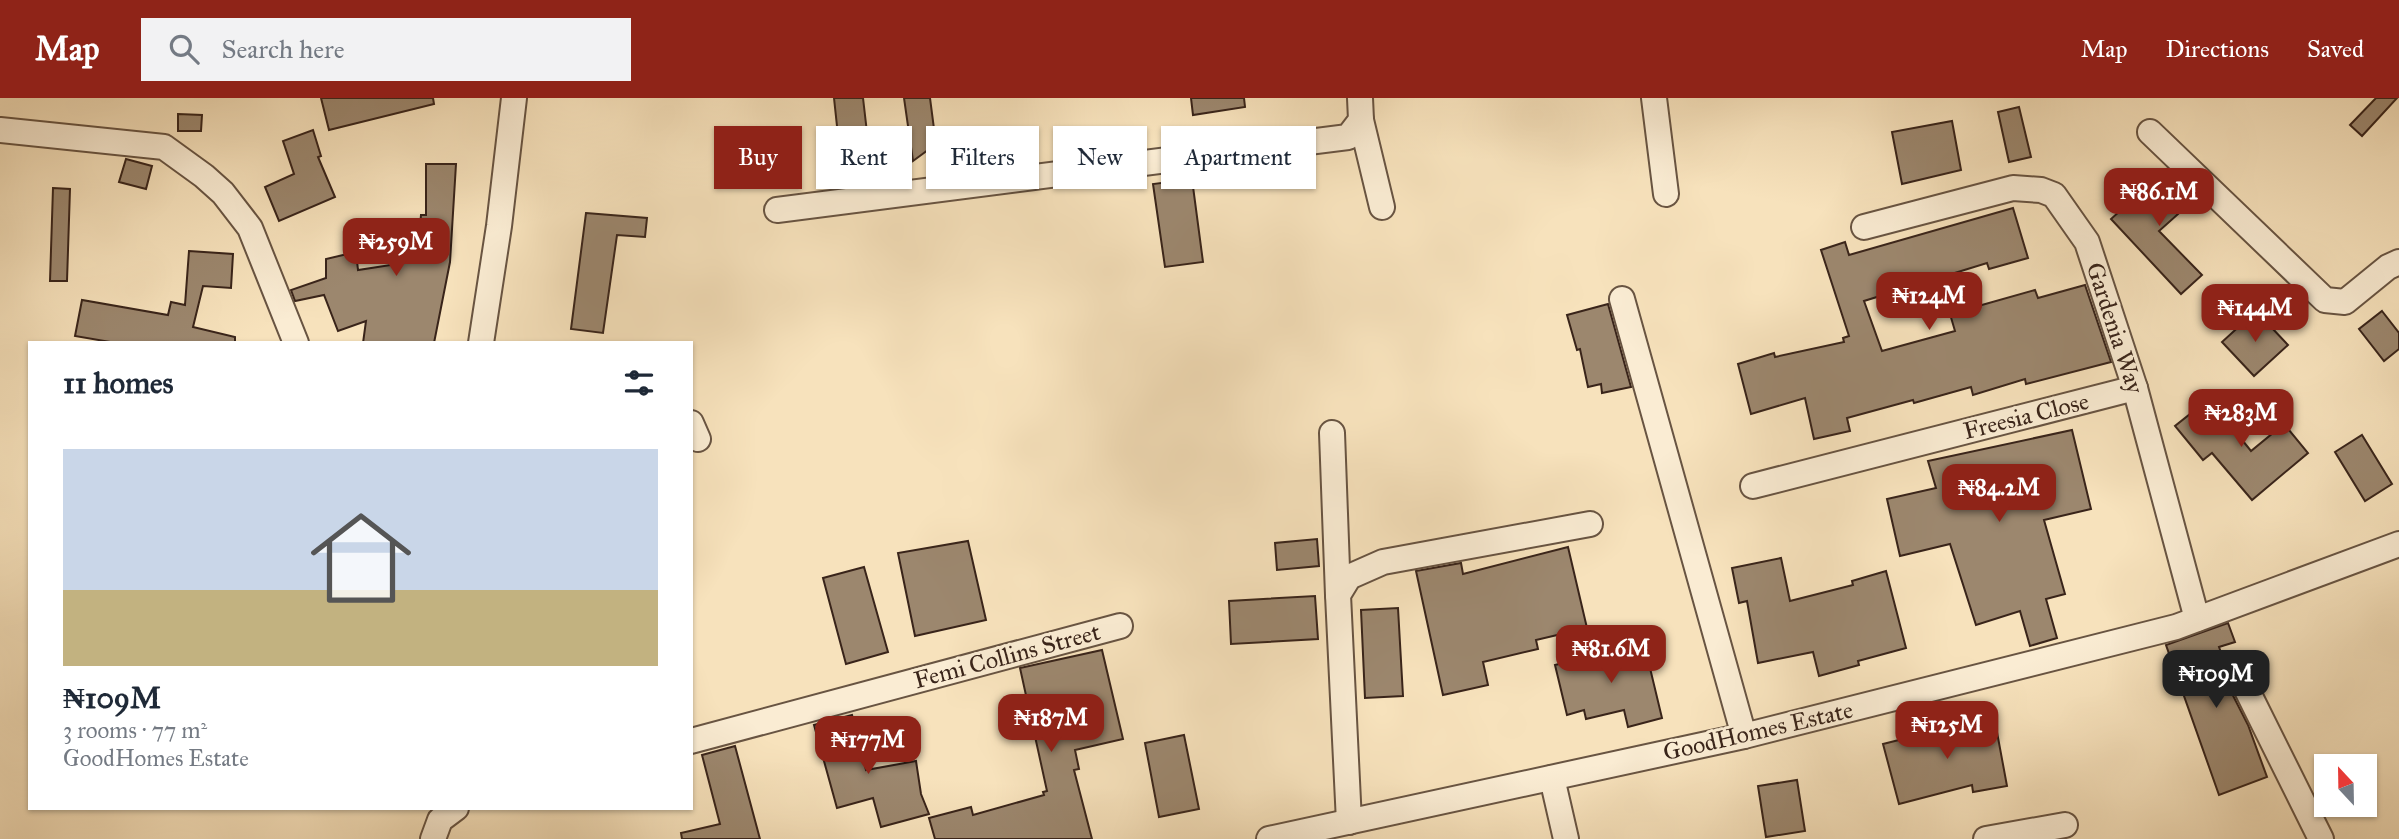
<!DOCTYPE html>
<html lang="en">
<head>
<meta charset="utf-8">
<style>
  :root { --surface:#fff; --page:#f2f2f3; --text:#1f2937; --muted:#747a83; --accent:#8f2418 }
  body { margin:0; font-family:"IM FELL Great Primer",serif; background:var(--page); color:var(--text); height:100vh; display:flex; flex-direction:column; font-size:26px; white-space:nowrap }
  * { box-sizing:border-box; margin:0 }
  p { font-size:23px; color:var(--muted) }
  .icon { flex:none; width:38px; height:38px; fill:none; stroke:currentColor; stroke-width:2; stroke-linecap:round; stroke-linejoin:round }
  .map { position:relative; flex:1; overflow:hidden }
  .side { position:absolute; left:28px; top:243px; width:665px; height:469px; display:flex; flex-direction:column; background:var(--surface); border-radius:0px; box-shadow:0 2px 5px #0004 }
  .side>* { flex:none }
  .guide { position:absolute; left:714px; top:28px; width:665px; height:63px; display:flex; gap:14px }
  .needle { width:46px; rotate:338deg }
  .tools { position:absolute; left:2314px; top:656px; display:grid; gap:14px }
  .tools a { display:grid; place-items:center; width:63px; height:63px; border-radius:0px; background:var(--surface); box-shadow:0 2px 5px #0004; font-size:35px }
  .price { position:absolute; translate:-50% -60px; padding:0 16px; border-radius:14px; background:var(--accent); color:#fff; font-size:23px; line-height:46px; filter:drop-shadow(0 2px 4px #0008) }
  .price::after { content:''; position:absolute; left:50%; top:42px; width:21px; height:16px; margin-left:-10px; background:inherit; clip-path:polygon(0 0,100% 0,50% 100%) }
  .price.on { background:#222; color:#fff }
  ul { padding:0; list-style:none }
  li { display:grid; align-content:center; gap:14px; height:371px; padding:0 35px }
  li span { display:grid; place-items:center; height:217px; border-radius:0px; color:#555 }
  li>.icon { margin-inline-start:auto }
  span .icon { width:126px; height:126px; fill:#fffc; stroke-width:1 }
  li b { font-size:30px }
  h2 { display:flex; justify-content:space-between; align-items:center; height:84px; padding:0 35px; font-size:30px }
  .pill { padding:0 24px; border-radius:0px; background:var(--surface); box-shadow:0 2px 5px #0004; font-size:24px; line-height:63px }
  .pill.on { background:var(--accent); color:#fff }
  header { display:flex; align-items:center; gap:42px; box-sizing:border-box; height:98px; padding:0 35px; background:var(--accent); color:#fff }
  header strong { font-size:33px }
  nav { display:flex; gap:38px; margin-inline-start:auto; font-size:24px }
  .search { width:490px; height:63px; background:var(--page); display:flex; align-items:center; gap:18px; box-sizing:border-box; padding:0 24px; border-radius:0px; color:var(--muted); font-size:26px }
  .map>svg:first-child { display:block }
  .building { fill:#9c876e; stroke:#39241a; stroke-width:2 }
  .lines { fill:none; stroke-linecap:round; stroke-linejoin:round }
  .minor-casing { stroke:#685442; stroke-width:28 }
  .minor { stroke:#faecd3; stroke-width:24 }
  .labels { text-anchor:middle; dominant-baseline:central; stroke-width:6; stroke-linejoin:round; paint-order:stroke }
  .street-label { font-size:24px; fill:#39241a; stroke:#faecd3 }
</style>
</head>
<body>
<header>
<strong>Map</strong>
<div class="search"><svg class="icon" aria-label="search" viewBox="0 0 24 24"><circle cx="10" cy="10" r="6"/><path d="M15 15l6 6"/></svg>Search here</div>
<nav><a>Map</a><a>Directions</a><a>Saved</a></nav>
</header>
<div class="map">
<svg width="2399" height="741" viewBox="0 0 2399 741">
  <rect width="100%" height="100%" fill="#f7e2bc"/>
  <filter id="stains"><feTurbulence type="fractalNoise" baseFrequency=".00286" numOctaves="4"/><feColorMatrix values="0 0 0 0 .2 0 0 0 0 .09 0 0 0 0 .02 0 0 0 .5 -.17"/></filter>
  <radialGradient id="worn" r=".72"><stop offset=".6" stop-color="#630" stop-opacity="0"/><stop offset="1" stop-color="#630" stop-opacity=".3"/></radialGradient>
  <g class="building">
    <polygon points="321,0 433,0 434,6 329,32"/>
    <polygon points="834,0 863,0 869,52 840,56"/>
    <polygon points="904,0 930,0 936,46 913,63"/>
    <polygon points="1191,0 1244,0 1245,9 1193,17"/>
    <polygon points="2376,0 2397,0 2362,38 2350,27"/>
    <polygon points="2019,9 2031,59 2009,64 1998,14"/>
    <polygon points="178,16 202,17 201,33 178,33"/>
    <polygon points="1952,23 1961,72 1902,86 1892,34"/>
    <polygon points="313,32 321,58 318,59 335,99 279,123 265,89 294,76 283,43"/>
    <polygon points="126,61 152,68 146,91 119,84"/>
    <polygon points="426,66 456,66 450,164 434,245 363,245 366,223 338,233 324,197 295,203 291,192 326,180 326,161 356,154 358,172 417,163 421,117 426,117"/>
    <polygon points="2167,71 2196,100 2159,133 2202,177 2181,196 2111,121"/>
    <polygon points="1192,81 1203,164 1165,169 1153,86"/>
    <polygon points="53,90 70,91 67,183 50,183"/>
    <polygon points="2013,110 2028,160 1989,171 1987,165 1864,203 1882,253 1955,233 1950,216 2035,192 2038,200 2085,187 2111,264 2026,286 2025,281 1973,297 1971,289 1914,305 1913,302 1847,320 1850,333 1814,341 1805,300 1751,316 1738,266 1774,255 1775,259 1844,244 1843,240 1849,238 1821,152 1845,144 1849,157"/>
    <polygon points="586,115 647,120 645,139 617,137 603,235 571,231"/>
    <polygon points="189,153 233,156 231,190 203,188 193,229 235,239 235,245 116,245 75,238 82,202 168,217 171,204 185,207"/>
    <polygon points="1608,206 1631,289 1602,295 1601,286 1588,289 1580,251 1577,252 1567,217"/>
    <polygon points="2256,213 2288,247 2254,278 2222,244"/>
    <polygon points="2382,213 2399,235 2399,251 2384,263 2359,231"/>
    <polygon points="2209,301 2251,353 2284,326 2308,355 2252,402 2212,355 2203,362 2175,328"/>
    <polygon points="2072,332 2091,411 2044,422 2065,496 2046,501 2057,540 2030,548 2020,513 1976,527 1950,446 1900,458 1887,401 1936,390 1928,363"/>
    <polygon points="2362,337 2392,386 2365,403 2335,354"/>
    <polygon points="1317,441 1319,468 1277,472 1275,445"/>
    <polygon points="968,443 986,522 915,538 898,455"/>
    <polygon points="1568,449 1587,530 1536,542 1538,551 1483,564 1488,587 1443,597 1416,473 1461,465 1463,476"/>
    <polygon points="1781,460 1790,503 1853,487 1852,483 1886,473 1906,550 1858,563 1859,567 1819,578 1813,554 1758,565 1747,503 1739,505 1732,470"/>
    <polygon points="864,469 888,554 846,566 823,480"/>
    <polygon points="1315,498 1318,541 1231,546 1229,503"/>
    <polygon points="1398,510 1403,598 1365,600 1361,512"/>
    <polygon points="2228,525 2235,544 2219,549 2223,560 2221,574 2248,627 2267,679 2219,697 2166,547"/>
    <polygon points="1644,545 1662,620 1628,629 1624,612 1586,621 1584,612 1567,617 1555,567"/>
    <polygon points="1102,552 1123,641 1075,652 1079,671 1074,672 1092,741 935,741 929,720 971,709 973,717 1044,697 1043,694 1047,693 1020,570"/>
    <polygon points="852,617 866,672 916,663 921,696 929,716 881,729 873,700 837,710 814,627"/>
    <polygon points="1994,618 2007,688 1973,694 1972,687 1899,706 1883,646"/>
    <polygon points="1184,637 1199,711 1159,719 1145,645"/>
    <polygon points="735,648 760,741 682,741 681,735 720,726 702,657"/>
    <polygon points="1797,682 1805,733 1766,739 1758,688"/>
  </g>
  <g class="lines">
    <defs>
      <g id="minor">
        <polyline points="1654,0 1666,96"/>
        <polyline points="1361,22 1382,109"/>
        <polyline points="0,32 164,49 204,78 223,95 250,130 296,245"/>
        <polyline points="2150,34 2325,202 2345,204 2388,169 2399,164"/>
        <polyline points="777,112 1348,39 1361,22 1360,0"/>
        <polyline points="1864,129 2013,90 2041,92 2054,97 2087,144 2135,290 2197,521"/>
        <polyline points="1622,201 1744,638"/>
        <polyline points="481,245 499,128 514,0"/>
        <polyline points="691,325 698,341"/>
        <polyline points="1332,335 1338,497"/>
        <polyline points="1753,388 2135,290"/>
        <polyline points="2235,568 2321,741"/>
        <polyline points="691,643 1120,528"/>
        <polyline points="1552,680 1566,741"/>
        <polyline points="1349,724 1338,497 1349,479 1383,464 1590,426"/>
        <polyline points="433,741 440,722 456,710"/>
        <polyline points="1269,741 1744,638 2176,529 2399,446"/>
        <polyline points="1986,741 2065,727"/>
      </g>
    </defs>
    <use href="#minor" class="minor-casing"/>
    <use href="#minor" class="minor"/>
  </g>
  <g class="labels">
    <g class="street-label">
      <text transform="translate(2115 230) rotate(72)">Gardenia Way</text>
      <text transform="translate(2026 318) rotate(-14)">Freesia Close</text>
      <text transform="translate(1007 558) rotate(-15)">Femi Collins Street</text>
      <text transform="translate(1758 633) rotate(-13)">GoodHomes Estate</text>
    </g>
  </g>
  <rect width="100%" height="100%" filter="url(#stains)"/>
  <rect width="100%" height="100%" fill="url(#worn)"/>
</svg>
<div class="tools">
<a><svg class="needle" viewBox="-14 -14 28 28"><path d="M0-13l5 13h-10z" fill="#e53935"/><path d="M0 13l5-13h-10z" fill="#747a83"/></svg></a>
</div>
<b class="price" style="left:2159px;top:130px">₦86.1M</b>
<b class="price" style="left:396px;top:180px">₦259M</b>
<b class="price" style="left:1929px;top:234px">₦124M</b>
<b class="price" style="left:2255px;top:246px">₦144M</b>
<b class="price" style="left:2241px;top:351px">₦283M</b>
<b class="price" style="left:1999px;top:426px">₦84.2M</b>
<b class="price" style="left:1611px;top:587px">₦81.6M</b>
<b class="price on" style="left:2216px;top:612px">₦109M</b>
<b class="price" style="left:1051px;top:656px">₦187M</b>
<b class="price" style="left:1947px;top:663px">₦125M</b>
<b class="price" style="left:868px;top:678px">₦177M</b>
<div class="guide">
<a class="pill on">Buy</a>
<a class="pill">Rent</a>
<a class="pill">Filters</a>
<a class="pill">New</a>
<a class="pill">Apartment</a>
</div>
<section class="side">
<h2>11 homes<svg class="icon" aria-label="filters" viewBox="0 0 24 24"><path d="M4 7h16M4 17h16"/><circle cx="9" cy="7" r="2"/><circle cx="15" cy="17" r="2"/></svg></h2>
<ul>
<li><span style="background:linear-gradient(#c9d6e8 65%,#c2b280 0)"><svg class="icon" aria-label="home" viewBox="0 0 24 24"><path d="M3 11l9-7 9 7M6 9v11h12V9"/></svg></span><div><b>₦109M</b><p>3 rooms · 77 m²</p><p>GoodHomes Estate</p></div></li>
</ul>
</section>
</div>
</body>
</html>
